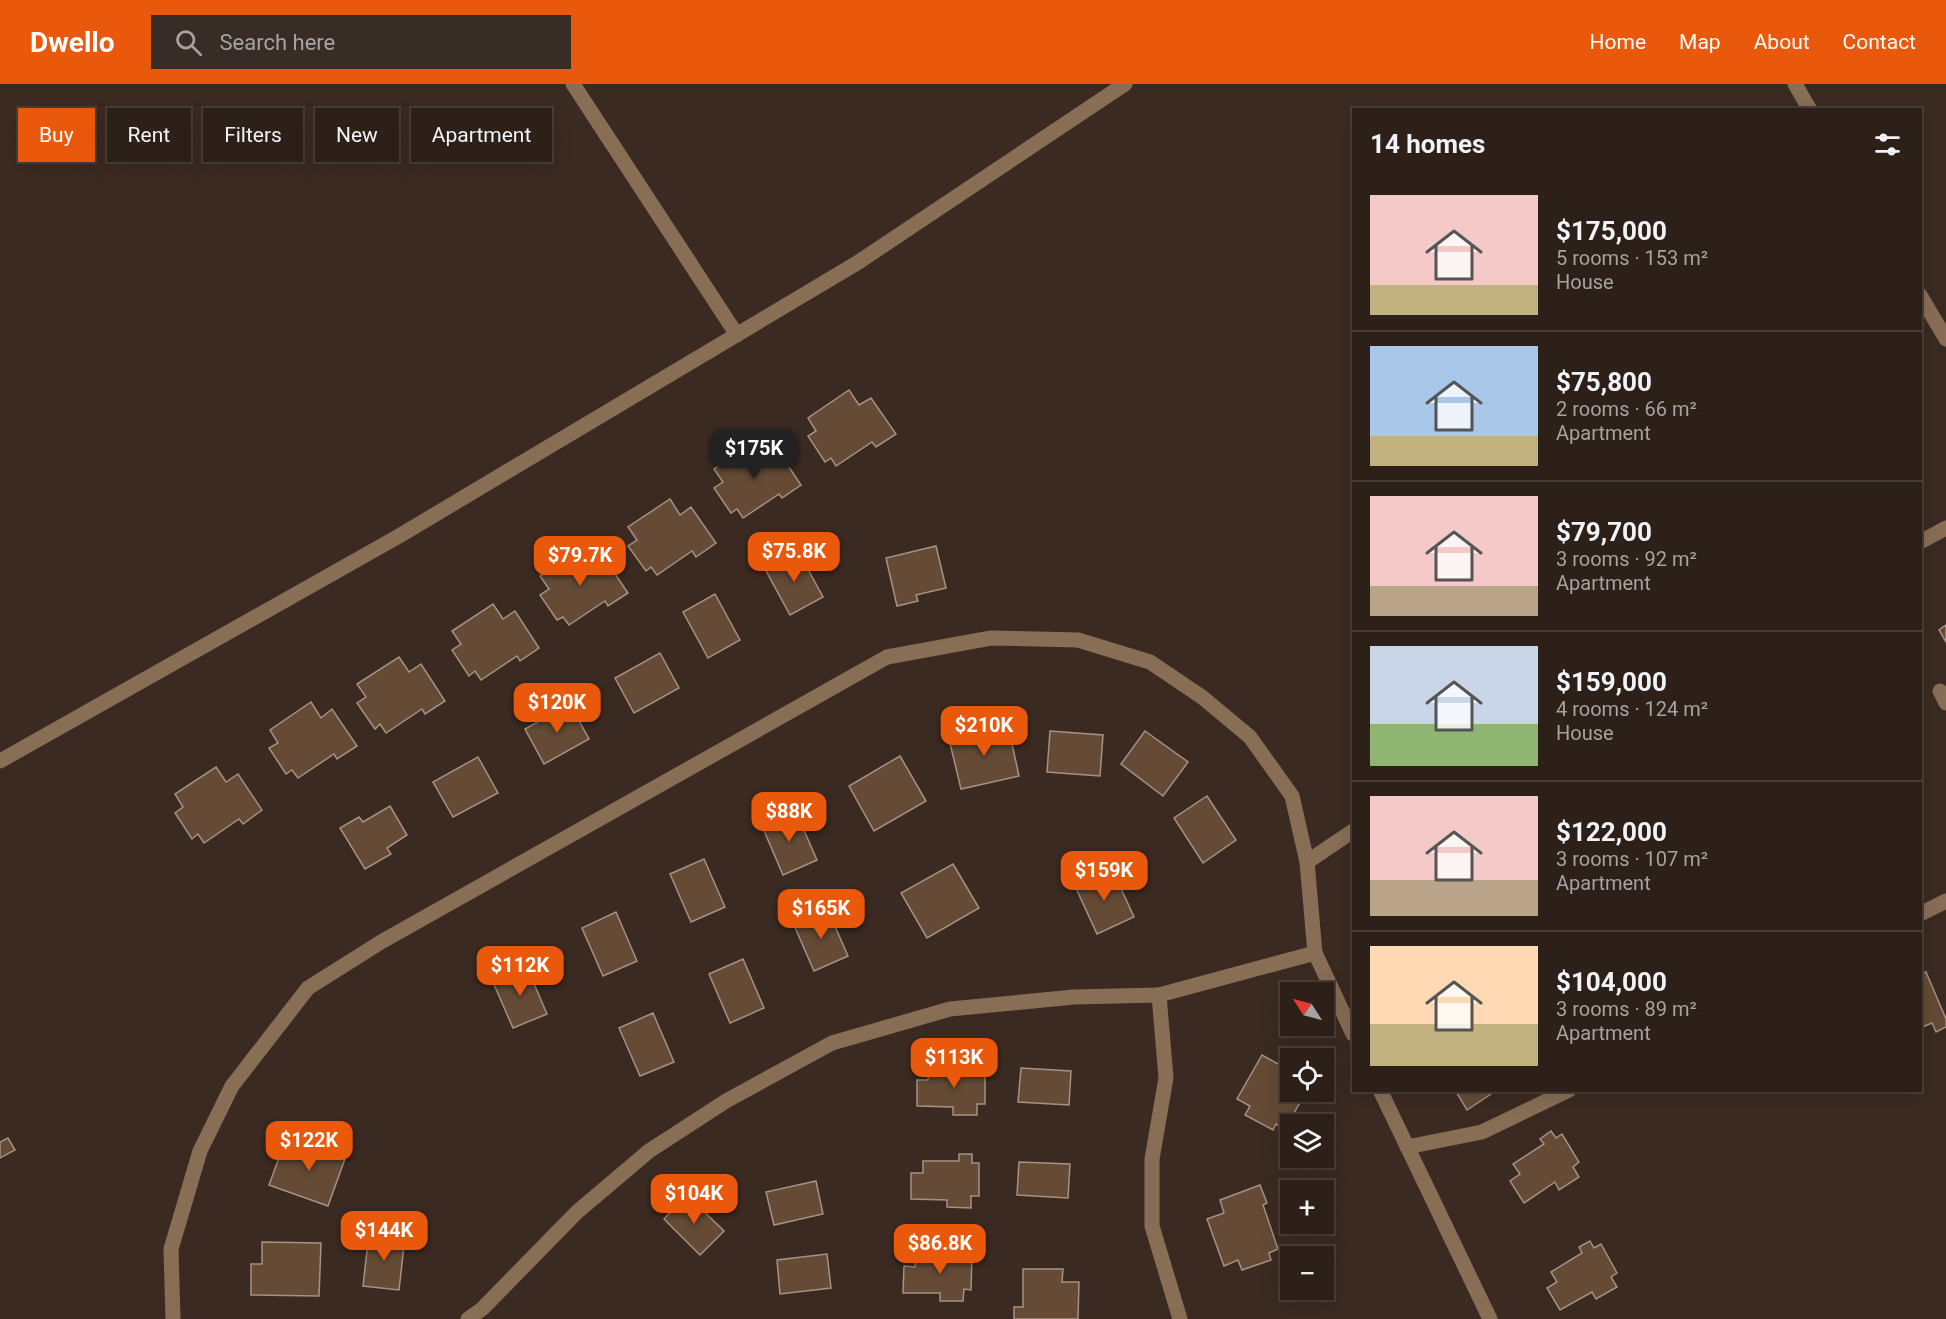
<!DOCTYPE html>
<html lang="en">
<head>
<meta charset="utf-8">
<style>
  :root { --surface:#2c2019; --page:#382d26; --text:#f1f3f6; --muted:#a6a3a2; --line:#483e38; --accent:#ea580c }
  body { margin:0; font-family:Roboto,sans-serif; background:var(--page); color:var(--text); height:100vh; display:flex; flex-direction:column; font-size:22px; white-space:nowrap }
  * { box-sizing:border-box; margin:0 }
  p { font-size:20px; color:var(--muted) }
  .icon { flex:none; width:33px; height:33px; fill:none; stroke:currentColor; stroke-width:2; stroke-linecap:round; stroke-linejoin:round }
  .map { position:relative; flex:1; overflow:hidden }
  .details { position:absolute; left:1352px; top:24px; width:570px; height:984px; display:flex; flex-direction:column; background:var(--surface); border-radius:0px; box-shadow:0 6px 24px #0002,0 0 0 2px var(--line) }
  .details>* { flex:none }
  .banner { position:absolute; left:18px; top:24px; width:570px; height:54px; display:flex; gap:12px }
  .needle { width:39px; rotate:306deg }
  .tools { position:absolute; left:1280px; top:898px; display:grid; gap:12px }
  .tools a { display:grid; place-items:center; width:54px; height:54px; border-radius:0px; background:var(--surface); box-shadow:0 6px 24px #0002,0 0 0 2px var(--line); font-size:30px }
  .price { position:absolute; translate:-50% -51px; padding:0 14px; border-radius:12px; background:var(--accent); color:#fff; font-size:20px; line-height:39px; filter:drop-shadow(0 2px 3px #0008) }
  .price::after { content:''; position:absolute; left:50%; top:36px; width:18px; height:14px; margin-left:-9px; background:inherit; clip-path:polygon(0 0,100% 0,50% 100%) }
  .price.active { background:#222; color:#fff }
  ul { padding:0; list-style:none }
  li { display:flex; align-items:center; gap:18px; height:150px; padding:0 18px }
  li+li { border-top:2px solid var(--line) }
  li span { display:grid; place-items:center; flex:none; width:168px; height:120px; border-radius:0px; color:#555 }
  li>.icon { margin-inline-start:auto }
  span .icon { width:72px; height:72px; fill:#fffc; stroke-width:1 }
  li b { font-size:26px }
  h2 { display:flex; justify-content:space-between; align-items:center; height:72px; padding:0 18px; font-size:26px }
  .tag { padding:0 21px; border-radius:0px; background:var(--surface); box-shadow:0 6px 24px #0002,0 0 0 2px var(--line); font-size:21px; line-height:54px }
  .tag.active { background:var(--accent); color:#fff }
  header { display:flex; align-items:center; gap:36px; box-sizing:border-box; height:84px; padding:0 30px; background:var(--accent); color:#fff }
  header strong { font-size:28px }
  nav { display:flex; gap:33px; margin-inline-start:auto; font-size:21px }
  .search { width:420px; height:54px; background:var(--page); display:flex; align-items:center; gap:15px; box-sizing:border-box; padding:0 21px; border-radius:0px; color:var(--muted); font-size:22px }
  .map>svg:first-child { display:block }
  .building { fill:#654b35; stroke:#a49283; stroke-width:1.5 }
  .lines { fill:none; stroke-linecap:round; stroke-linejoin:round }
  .minor { stroke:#896e56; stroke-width:15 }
</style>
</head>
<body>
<header>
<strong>Dwello</strong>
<div class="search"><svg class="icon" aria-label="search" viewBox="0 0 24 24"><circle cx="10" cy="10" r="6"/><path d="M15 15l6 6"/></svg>Search here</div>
<nav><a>Home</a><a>Map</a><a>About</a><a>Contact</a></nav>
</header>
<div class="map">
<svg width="1946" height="1235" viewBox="0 0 1946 1235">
  <rect width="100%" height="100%" fill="#3b2a21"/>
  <g class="building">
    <polygon points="849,306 859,321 871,314 896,350 876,363 872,358 836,382 831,374 825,378 808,352 816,347 808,334"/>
    <polygon points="755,357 766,373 777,365 801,401 782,414 779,410 743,434 737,425 731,429 714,404 723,398 714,385"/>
    <polygon points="670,415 680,431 691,423 716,459 696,473 692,467 657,491 651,483 646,487 628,462 637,456 628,443"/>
    <polygon points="936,462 946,504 916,511 918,517 897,522 886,474"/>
    <polygon points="581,465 592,480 603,472 628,509 608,522 605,517 569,541 563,533 557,536 540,511 549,505 540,492"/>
    <polygon points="798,467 823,513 790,531 765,485"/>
    <polygon points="715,510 740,556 708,574 683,528"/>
    <polygon points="493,520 503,535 515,527 539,564 520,577 517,572 481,596 475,587 469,592 452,566 461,560 452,547"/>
    <polygon points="1946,541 1946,558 1939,546"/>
    <polygon points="660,569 679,604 634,629 615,594"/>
    <polygon points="399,573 409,588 421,580 445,617 425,630 422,625 386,649 380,640 375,645 357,619 366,613 357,600"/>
    <polygon points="311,618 321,634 332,625 357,662 337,675 334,670 298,694 292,686 286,690 269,664 278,659 270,646"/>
    <polygon points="570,620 589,655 544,680 525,645"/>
    <polygon points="1008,641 1019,692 961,705 949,655"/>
    <polygon points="1050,647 1103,651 1100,692 1047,688"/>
    <polygon points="1145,647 1188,678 1163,712 1121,680"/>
    <polygon points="900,672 926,717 874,747 849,702"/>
    <polygon points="478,673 498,709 453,733 433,698"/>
    <polygon points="216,683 226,698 238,690 262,726 243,740 239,735 204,759 198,750 192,755 175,729 183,723 175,710"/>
    <polygon points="1207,712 1236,756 1203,779 1174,734"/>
    <polygon points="390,722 407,751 387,764 391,770 365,785 340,744 359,733 363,738"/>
    <polygon points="796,728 817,776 783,791 762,742"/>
    <polygon points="704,775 725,823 691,838 670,790"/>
    <polygon points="953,780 979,824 927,854 901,809"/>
    <polygon points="1112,785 1134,833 1097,850 1075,802"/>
    <polygon points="827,824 848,872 814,887 793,839"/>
    <polygon points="616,828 637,877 603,892 582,844"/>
    <polygon points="743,875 764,924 730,939 709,890"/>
    <polygon points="526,881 547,930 513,944 492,896"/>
    <polygon points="1926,888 1946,935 1946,943 1936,948 1932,939 1920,944 1920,890"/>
    <polygon points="653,929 674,978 640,992 619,944"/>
    <polygon points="1284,968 1296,975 1290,975 1290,1008 1306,1008 1285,1045 1276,1040 1273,1046 1245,1031 1250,1022 1237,1015 1262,971 1278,980"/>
    <polygon points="965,977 978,978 978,986 985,986 985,1020 977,1020 977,1031 953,1031 953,1023 917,1022 917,996 928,996 929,984 964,984"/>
    <polygon points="1021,984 1071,987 1069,1021 1018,1018"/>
    <polygon points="1455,1006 1497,1006 1467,1026"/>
    <polygon points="1551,1047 1556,1054 1562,1050 1579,1078 1573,1083 1579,1093 1559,1106 1555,1098 1524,1119 1510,1097 1520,1090 1513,1080 1544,1060 1540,1055"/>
    <polygon points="8,1054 15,1066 0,1074 0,1058"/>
    <polygon points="297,1054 346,1072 328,1122 269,1101 280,1071 290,1075"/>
    <polygon points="959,1070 972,1070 972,1079 979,1079 979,1112 971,1112 971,1124 947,1123 947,1116 911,1115 911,1089 923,1089 923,1077 959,1077"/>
    <polygon points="1019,1078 1070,1080 1068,1114 1017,1111"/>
    <polygon points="816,1097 823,1130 774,1141 766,1108"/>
    <polygon points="1260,1101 1267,1119 1263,1121 1278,1165 1269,1169 1271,1176 1242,1186 1238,1176 1224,1182 1207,1135 1224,1129 1220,1116"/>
    <polygon points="687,1111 724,1147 700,1171 664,1135"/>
    <polygon points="369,1149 405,1153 399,1206 363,1202"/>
    <polygon points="1590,1157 1594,1164 1601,1160 1617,1189 1611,1193 1617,1203 1596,1215 1592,1208 1560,1226 1547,1204 1557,1198 1551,1188 1582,1169 1579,1163"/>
    <polygon points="262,1158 321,1159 319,1212 251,1211 251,1180 262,1180"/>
    <polygon points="952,1164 965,1164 964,1172 972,1172 971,1206 964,1205 963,1217 940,1217 940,1209 903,1209 904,1182 915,1183 916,1170 952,1171"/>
    <polygon points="827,1170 831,1204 780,1210 777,1176"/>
    <polygon points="1023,1185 1063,1185 1062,1198 1079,1198 1078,1235 1014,1235 1014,1223 1023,1223"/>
  </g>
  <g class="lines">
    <g class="minor">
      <polyline points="573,0 737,251"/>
      <polyline points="1795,0 1810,26"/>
      <polyline points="1920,211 1946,255"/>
      <polyline points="1920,458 1946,444"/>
      <polyline points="1940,607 1946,619"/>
      <polyline points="0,677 399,452 857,179 1125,0"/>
      <polyline points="1307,778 1353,747"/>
      <polyline points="1920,830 1946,817"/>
      <polyline points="1315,869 1353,950"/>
      <polyline points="1380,1006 1490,1235"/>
      <polyline points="1407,1063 1482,1048 1569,1006"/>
      <polyline points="173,1235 171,1165 200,1067 232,1002 308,904 381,858 887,573 991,554 1078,556 1150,578 1202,613 1250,653 1292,712 1307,778 1315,869 1159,911"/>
      <polyline points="468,1235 482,1225 577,1128 649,1067 726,1017 832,959 950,925 1074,913 1159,911 1166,994 1152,1075 1152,1142 1180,1235"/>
    </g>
  </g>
</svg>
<div class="tools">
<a><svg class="needle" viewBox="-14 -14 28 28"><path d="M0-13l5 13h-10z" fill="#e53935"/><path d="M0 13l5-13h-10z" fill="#a6a3a2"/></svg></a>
<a><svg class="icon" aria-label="locate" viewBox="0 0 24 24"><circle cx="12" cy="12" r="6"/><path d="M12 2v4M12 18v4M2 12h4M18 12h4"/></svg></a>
<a><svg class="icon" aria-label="layers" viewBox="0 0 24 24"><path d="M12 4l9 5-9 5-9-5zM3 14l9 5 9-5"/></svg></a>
<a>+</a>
<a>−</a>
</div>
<b class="price active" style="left:754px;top:396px">$175K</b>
<b class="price" style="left:794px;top:499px">$75.8K</b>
<b class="price" style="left:580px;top:503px">$79.7K</b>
<b class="price" style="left:557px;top:650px">$120K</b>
<b class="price" style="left:984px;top:673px">$210K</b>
<b class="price" style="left:789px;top:759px">$88K</b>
<b class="price" style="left:1104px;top:818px">$159K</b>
<b class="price" style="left:821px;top:856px">$165K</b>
<b class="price" style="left:520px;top:913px">$112K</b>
<b class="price" style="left:954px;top:1005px">$113K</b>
<b class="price" style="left:309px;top:1088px">$122K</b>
<b class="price" style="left:694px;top:1141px">$104K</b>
<b class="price" style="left:384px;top:1178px">$144K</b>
<b class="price" style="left:940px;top:1191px">$86.8K</b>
<div class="banner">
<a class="tag active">Buy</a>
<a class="tag">Rent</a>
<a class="tag">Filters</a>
<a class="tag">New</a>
<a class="tag">Apartment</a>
</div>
<section class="details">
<h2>14 homes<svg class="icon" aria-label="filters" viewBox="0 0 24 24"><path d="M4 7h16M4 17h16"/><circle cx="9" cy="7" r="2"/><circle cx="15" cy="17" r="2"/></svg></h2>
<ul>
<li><span style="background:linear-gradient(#f6c9c9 75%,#c2b280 0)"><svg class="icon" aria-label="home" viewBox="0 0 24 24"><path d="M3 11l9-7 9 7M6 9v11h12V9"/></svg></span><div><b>$175,000</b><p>5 rooms · 153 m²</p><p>House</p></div></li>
<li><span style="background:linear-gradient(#a9c7e8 75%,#c2b280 0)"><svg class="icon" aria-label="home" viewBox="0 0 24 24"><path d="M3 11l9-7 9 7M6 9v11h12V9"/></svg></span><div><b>$75,800</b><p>2 rooms · 66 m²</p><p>Apartment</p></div></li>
<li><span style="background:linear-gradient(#f6c9c9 75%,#b9a48a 0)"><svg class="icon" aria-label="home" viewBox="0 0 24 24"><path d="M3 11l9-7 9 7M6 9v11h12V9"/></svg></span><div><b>$79,700</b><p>3 rooms · 92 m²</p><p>Apartment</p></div></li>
<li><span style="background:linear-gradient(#c9d6e8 65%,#8fb573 0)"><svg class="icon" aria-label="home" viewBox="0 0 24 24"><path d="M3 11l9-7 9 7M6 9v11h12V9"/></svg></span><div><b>$159,000</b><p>4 rooms · 124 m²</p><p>House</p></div></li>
<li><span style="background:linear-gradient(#f6c9c9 70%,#b9a48a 0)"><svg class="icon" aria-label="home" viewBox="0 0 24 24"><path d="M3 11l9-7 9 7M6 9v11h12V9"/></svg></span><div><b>$122,000</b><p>3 rooms · 107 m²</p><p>Apartment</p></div></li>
<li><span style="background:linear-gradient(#ffd9b3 65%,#c2b280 0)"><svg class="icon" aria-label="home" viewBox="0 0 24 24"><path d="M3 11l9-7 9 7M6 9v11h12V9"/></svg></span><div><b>$104,000</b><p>3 rooms · 89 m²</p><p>Apartment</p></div></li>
</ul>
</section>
</div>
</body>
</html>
